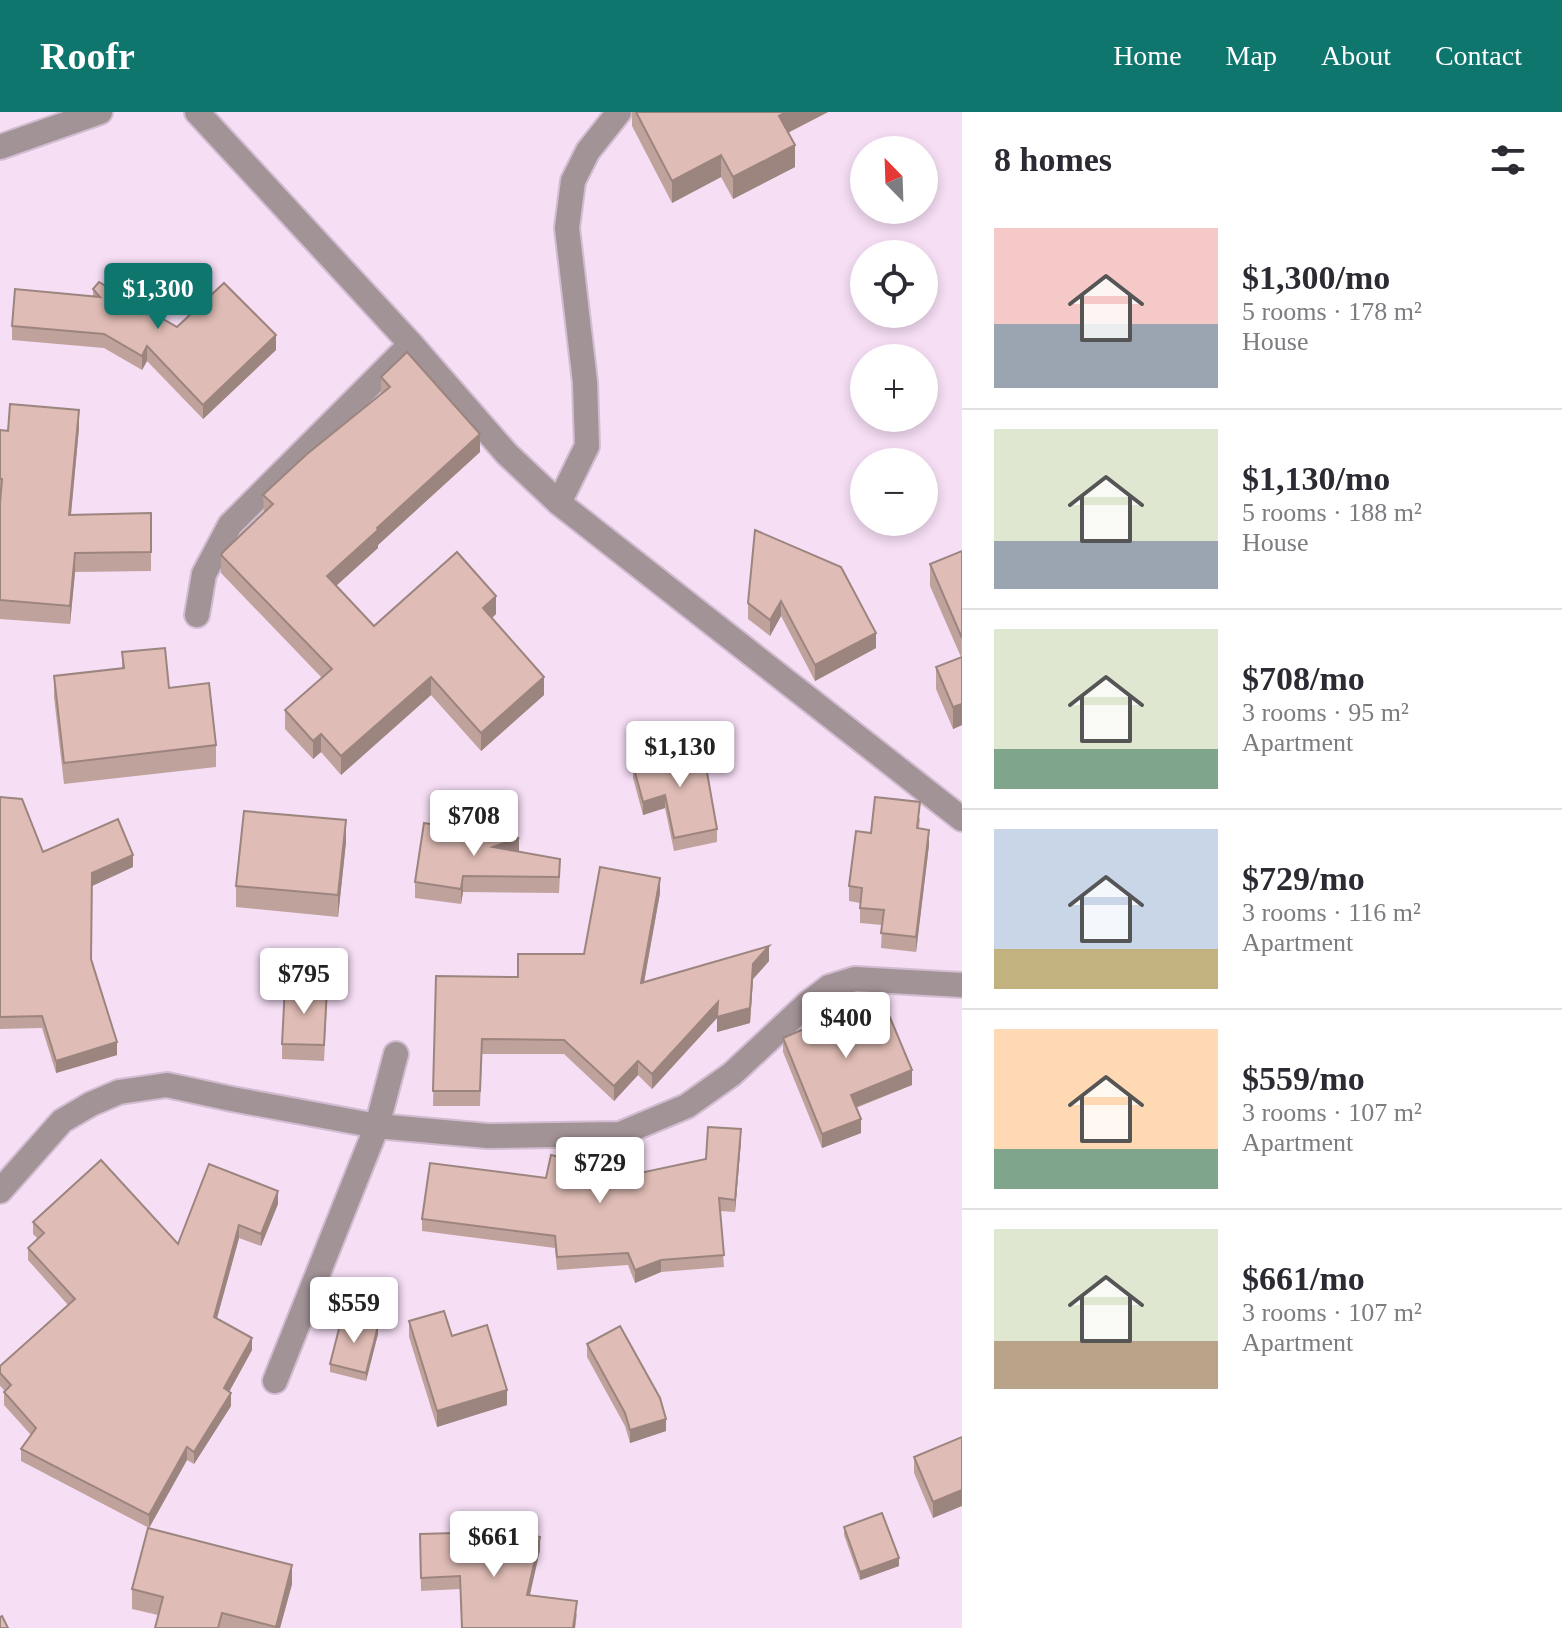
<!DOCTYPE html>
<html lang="en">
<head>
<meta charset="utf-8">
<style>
  :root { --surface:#fff; --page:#f2f2f3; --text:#2b2b33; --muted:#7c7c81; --line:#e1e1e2; --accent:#0f766e }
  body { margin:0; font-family:Georgia,serif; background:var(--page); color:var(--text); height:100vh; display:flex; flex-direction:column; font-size:30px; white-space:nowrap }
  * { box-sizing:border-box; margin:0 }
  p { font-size:26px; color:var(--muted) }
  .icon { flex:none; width:44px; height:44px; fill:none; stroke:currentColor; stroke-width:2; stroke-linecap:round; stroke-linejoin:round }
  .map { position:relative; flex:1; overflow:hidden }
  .side { display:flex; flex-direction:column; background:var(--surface); width:600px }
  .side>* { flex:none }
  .needle { width:52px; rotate:337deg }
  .tools { position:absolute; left:850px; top:24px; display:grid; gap:16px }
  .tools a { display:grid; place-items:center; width:88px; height:88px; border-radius:50%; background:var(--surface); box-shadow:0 4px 12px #0003; font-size:40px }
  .price { position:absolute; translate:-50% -68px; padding:0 18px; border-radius:8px; background:#fff; color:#222; font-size:26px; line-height:52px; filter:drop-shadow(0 2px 4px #0008) }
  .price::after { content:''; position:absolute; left:50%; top:48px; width:24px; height:18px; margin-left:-12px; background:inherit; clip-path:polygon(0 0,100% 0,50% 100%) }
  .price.active { background:var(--accent); color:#fff }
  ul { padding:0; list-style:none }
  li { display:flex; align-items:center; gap:24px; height:200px; padding:0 32px }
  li+li { border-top:2px solid var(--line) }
  li span { display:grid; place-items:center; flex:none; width:224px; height:160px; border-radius:0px; color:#555 }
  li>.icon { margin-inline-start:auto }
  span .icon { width:96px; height:96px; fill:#fffc; stroke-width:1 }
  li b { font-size:34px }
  h2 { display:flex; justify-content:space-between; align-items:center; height:96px; padding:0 32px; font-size:34px }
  header { display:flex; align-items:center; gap:48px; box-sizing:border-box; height:112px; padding:0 40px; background:var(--accent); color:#fff }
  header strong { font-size:38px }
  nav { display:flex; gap:44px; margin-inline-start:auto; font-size:28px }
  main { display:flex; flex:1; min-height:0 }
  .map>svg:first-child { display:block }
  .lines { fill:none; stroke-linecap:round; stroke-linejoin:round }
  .lane-casing { stroke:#d2bcd1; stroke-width:28 }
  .street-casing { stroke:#d2bcd1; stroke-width:28 }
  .lane { stroke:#a29396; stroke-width:24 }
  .street { stroke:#a29396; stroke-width:24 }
  .wall { fill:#c0a29c }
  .shaded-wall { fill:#9c847f }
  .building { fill:#dfbcb5; stroke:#9c847f; stroke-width:2 }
</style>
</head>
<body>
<header>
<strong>Roofr</strong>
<nav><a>Home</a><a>Map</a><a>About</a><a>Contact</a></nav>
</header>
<main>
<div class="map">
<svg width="962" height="1516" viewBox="0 0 962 1516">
  <rect width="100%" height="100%" fill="#f6def5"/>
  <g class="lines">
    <defs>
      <polyline id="lane" points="559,391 587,334 585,270 567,116 573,69 588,39 619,0"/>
      <g id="street">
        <polyline points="197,0 411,232 507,342 559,391 962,707"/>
        <polyline points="0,35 100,0"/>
        <polyline points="197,503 204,462 230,413 411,232"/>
        <polyline points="0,1079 62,1009 91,992 119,980 167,973 232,987 377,1014 488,1024 620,1022 687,994 732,962 807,892 829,875 855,867 962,873"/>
        <polyline points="275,1269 377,1014 396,942"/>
      </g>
    </defs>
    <use href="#lane" class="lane-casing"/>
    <use href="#street" class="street-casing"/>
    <use href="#lane" class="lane"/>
    <use href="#street" class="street"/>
  </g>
  <g class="wall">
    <polygon points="632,0 828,0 788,21 795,55 733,87 721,65 672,91 632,14"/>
    <polygon points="93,177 177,215 276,238 203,307 147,249 142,258 104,236 12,228 12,214 93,184"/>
    <polygon points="381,265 480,340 378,433 378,436 336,474 374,514 496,502 492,506 544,583 481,639 431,583 341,663 321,640 313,647 285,617 285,598 322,566 221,461 221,443 264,401 263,383 381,282"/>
    <polygon points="79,316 71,403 151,401 151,459 75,460 70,512 0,507 0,318"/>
    <polygon points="755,418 876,536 815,569 781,504 770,524 748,507 748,491"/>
    <polygon points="962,439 962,613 953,617 936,577 936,555 961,545 930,474 930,452"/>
    <polygon points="122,540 216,633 216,655 64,672 54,585 54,564 122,556"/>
    <polygon points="633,653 717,717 717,730 674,739 665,696 643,703 633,666"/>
    <polygon points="0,685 43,740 133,755 92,774 92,848 117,943 56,961 42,916 0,917"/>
    <polygon points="920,706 919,716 929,733 916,840 881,836 882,813 860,811 860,791 849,789 849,774 871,721"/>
    <polygon points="346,730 338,805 236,795 236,774"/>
    <polygon points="519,740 560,763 559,781 463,780 461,792 415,786 415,770"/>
    <polygon points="660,781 644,871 769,849 753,867 750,911 717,920 717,906 652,977 638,963 614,989 564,942 482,942 480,994 433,994 436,864 518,865 584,842"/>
    <polygon points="327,891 324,949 282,947 282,932"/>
    <polygon points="783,926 912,973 856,996 861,1021 822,1036 783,940"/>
    <polygon points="741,1029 735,1100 720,1099 724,1155 661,1160 635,1171 628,1153 557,1158 555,1136 422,1119 422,1107 546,1066 584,1063 582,1073 706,1047"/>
    <polygon points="278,1092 261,1134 239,1126 217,1206 252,1238 229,1280 231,1294 194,1352 187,1348 149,1416 21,1349 21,1337 31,1323 4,1293 4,1280 5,1279 0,1274 0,1254 68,1193 28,1148 28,1136 38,1127 33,1122 33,1110 178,1132"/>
    <polygon points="409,1209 452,1224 507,1293 437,1315 409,1225"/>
    <polygon points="378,1222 366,1269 330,1260 330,1252"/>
    <polygon points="587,1232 666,1319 630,1331 625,1314 587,1245"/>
    <polygon points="962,1325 933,1406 914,1361 914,1345"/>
    <polygon points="844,1415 899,1454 860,1468 844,1423"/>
    <polygon points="420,1422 540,1438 529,1483 577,1502 575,1516 462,1516 460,1477 421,1479"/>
    <polygon points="292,1472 280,1516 155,1516 158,1503 132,1497 132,1477"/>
  </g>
  <g class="shaded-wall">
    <polygon points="786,0 828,0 779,25 779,4"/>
    <polygon points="795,33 795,55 733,87 733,65"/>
    <polygon points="721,43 721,65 672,91 672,69"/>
    <polygon points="276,223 276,238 203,307 203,293"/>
    <polygon points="147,234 147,249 142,258 142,244"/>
    <polygon points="79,298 79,316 69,422 69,403"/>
    <polygon points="480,322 480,340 378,433 378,436 327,482 327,464 377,416"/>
    <polygon points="75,441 75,460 70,512 70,494"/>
    <polygon points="496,484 496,502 483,514 483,496"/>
    <polygon points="781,489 781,504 770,524 770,508"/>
    <polygon points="876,521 876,536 815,569 815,553"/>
    <polygon points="431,565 431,583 341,663 341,644"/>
    <polygon points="544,565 544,583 481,639 481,621"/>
    <polygon points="962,592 962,613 953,617 953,595"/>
    <polygon points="321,622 321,640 313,647 313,629"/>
    <polygon points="665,683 665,696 643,703 643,690"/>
    <polygon points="346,708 346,730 338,805 338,783"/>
    <polygon points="929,718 929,733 916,840 916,825"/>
    <polygon points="519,726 519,742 493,735"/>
    <polygon points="133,743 133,755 92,774 92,761"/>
    <polygon points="463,764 463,780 461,792 461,777"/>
    <polygon points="660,766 660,781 641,886 641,871"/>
    <polygon points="769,834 769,849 753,867 750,911 717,920 717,906 652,977 652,962"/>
    <polygon points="117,930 117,943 56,961 56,949"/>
    <polygon points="638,949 638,963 614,989 614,974"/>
    <polygon points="912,958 912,973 851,997 851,983"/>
    <polygon points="861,1007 861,1021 822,1036 822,1022"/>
    <polygon points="741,1017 741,1029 735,1100 735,1088"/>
    <polygon points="584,1051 584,1063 579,1086 579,1074"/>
    <polygon points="278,1079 278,1092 261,1134 261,1122"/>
    <polygon points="239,1113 239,1126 214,1217 214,1205"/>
    <polygon points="661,1148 661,1160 635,1171 635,1158"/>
    <polygon points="378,1214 378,1222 366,1269 366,1261"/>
    <polygon points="252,1226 252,1238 224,1289 224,1276"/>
    <polygon points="507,1278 507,1293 437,1315 437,1299"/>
    <polygon points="231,1281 231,1294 194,1352 194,1340"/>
    <polygon points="666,1307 666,1319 630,1331 630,1318"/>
    <polygon points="187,1335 187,1348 149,1416 149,1403"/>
    <polygon points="962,1378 962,1394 933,1406 933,1390"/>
    <polygon points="540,1425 540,1438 527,1496 527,1483"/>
    <polygon points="899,1446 899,1454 860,1468 860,1460"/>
    <polygon points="292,1453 292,1472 280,1516 276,1516"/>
    <polygon points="577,1489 575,1516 573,1516"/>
  </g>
  <g class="building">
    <polygon points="636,0 786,0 779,4 795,33 733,65 721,43 672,69"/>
    <polygon points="99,170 177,215 224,171 276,223 203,293 147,234 142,244 104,222 12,214 15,177 100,185 93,177"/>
    <polygon points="407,240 480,322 377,416 378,418 327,464 374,514 457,440 496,484 483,496 544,565 481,621 431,565 341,644 321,622 313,629 285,598 332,557 221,443 224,439 273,392 263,383 266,380 307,342 390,275 381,265"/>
    <polygon points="10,292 79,298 69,403 151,401 151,440 75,441 70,494 0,488 0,391 2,367 0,367 0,318 8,319"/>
    <polygon points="755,418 841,455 876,521 815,553 781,489 770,508 748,491"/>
    <polygon points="962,439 962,526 930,452"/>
    <polygon points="165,536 169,576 209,571 216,633 64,651 54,564 124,556 122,540"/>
    <polygon points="962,545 962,592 953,595 936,555"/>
    <polygon points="702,632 717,717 674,726 665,683 643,690 633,653"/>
    <polygon points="0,685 22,687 43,740 118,707 133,743 92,761 91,847 117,930 56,949 42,904 0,905"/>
    <polygon points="875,685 920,690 917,716 929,718 916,825 881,821 884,798 860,796 862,776 849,774 856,719 871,721"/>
    <polygon points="244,699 346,708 338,783 236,774"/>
    <polygon points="424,711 519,726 493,735 560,747 559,765 463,764 461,777 415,770"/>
    <polygon points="600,755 660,766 641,871 769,834 753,852 750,896 717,905 718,890 652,962 638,949 614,974 564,928 482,927 480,979 433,979 436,864 518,865 518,842 584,842"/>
    <polygon points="285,874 327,876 324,933 282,932"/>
    <polygon points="881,884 912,958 851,983 861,1007 822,1022 783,926"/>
    <polygon points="708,1015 741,1017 735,1088 719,1086 724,1143 661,1148 635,1158 628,1141 557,1145 555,1124 422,1107 430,1051 546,1066 551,1043 584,1051 579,1074 706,1047"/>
    <polygon points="101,1048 178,1132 209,1052 278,1079 261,1122 239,1113 214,1205 252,1226 224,1276 231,1281 194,1340 187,1335 149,1403 21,1337 36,1316 4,1280 11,1273 0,1261 0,1254 75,1187 28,1136 44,1121 33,1110"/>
    <polygon points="444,1199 452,1224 487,1213 507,1278 437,1299 409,1209"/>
    <polygon points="342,1205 378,1214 366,1261 330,1252"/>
    <polygon points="620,1214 660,1286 666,1307 630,1318 625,1301 587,1232"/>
    <polygon points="962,1325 962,1378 933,1390 914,1345"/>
    <polygon points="882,1401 899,1446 860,1460 844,1415"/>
    <polygon points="494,1415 540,1425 527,1483 577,1489 573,1516 462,1516 460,1464 421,1466 420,1422 493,1420"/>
    <polygon points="148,1416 292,1453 276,1515 222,1501 218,1516 155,1516 163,1485 132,1477"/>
    <polygon points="2,1504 8,1516 0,1516 0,1505"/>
  </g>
</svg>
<div class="tools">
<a><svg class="needle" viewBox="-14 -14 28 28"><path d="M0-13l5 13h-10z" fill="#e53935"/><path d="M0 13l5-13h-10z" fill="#7c7c81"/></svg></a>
<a><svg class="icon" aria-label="locate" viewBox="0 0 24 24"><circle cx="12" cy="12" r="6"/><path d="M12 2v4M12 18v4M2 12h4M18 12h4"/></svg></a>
<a>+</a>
<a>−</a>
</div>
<b class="price active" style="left:158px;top:219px">$1,300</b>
<b class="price" style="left:680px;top:677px">$1,130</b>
<b class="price" style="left:474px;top:746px">$708</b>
<b class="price" style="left:304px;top:904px">$795</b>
<b class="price" style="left:846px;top:948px">$400</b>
<b class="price" style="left:600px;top:1093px">$729</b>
<b class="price" style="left:354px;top:1233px">$559</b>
<b class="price" style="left:494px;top:1467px">$661</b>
</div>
<section class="side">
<h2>8 homes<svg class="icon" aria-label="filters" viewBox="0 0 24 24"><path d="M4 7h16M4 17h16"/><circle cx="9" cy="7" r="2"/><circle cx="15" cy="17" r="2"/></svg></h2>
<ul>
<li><span style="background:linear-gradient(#f6c9c9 60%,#9aa5b1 0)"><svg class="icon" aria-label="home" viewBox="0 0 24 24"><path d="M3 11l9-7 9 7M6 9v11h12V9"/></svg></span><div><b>$1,300/mo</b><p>5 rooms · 178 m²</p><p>House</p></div></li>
<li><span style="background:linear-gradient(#dfe7d0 70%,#9aa5b1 0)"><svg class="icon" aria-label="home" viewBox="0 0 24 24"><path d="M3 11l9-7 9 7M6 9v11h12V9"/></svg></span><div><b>$1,130/mo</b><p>5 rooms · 188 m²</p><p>House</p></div></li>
<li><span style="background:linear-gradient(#dfe7d0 75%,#7fa58c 0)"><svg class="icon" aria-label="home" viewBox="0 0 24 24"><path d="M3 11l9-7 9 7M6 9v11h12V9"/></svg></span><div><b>$708/mo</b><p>3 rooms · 95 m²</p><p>Apartment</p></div></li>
<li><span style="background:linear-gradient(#c9d6e8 75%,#c2b280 0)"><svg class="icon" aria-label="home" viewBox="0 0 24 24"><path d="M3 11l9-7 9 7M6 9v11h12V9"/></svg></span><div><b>$729/mo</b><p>3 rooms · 116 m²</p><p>Apartment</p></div></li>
<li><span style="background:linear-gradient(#ffd9b3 75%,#7fa58c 0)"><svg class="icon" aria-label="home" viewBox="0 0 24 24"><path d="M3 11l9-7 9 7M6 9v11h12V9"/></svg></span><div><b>$559/mo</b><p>3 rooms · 107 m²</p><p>Apartment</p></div></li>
<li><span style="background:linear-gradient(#dfe7d0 70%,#b9a48a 0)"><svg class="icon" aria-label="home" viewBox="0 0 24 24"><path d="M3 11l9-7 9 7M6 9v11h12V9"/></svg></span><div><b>$661/mo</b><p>3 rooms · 107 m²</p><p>Apartment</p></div></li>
</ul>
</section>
</main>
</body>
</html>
